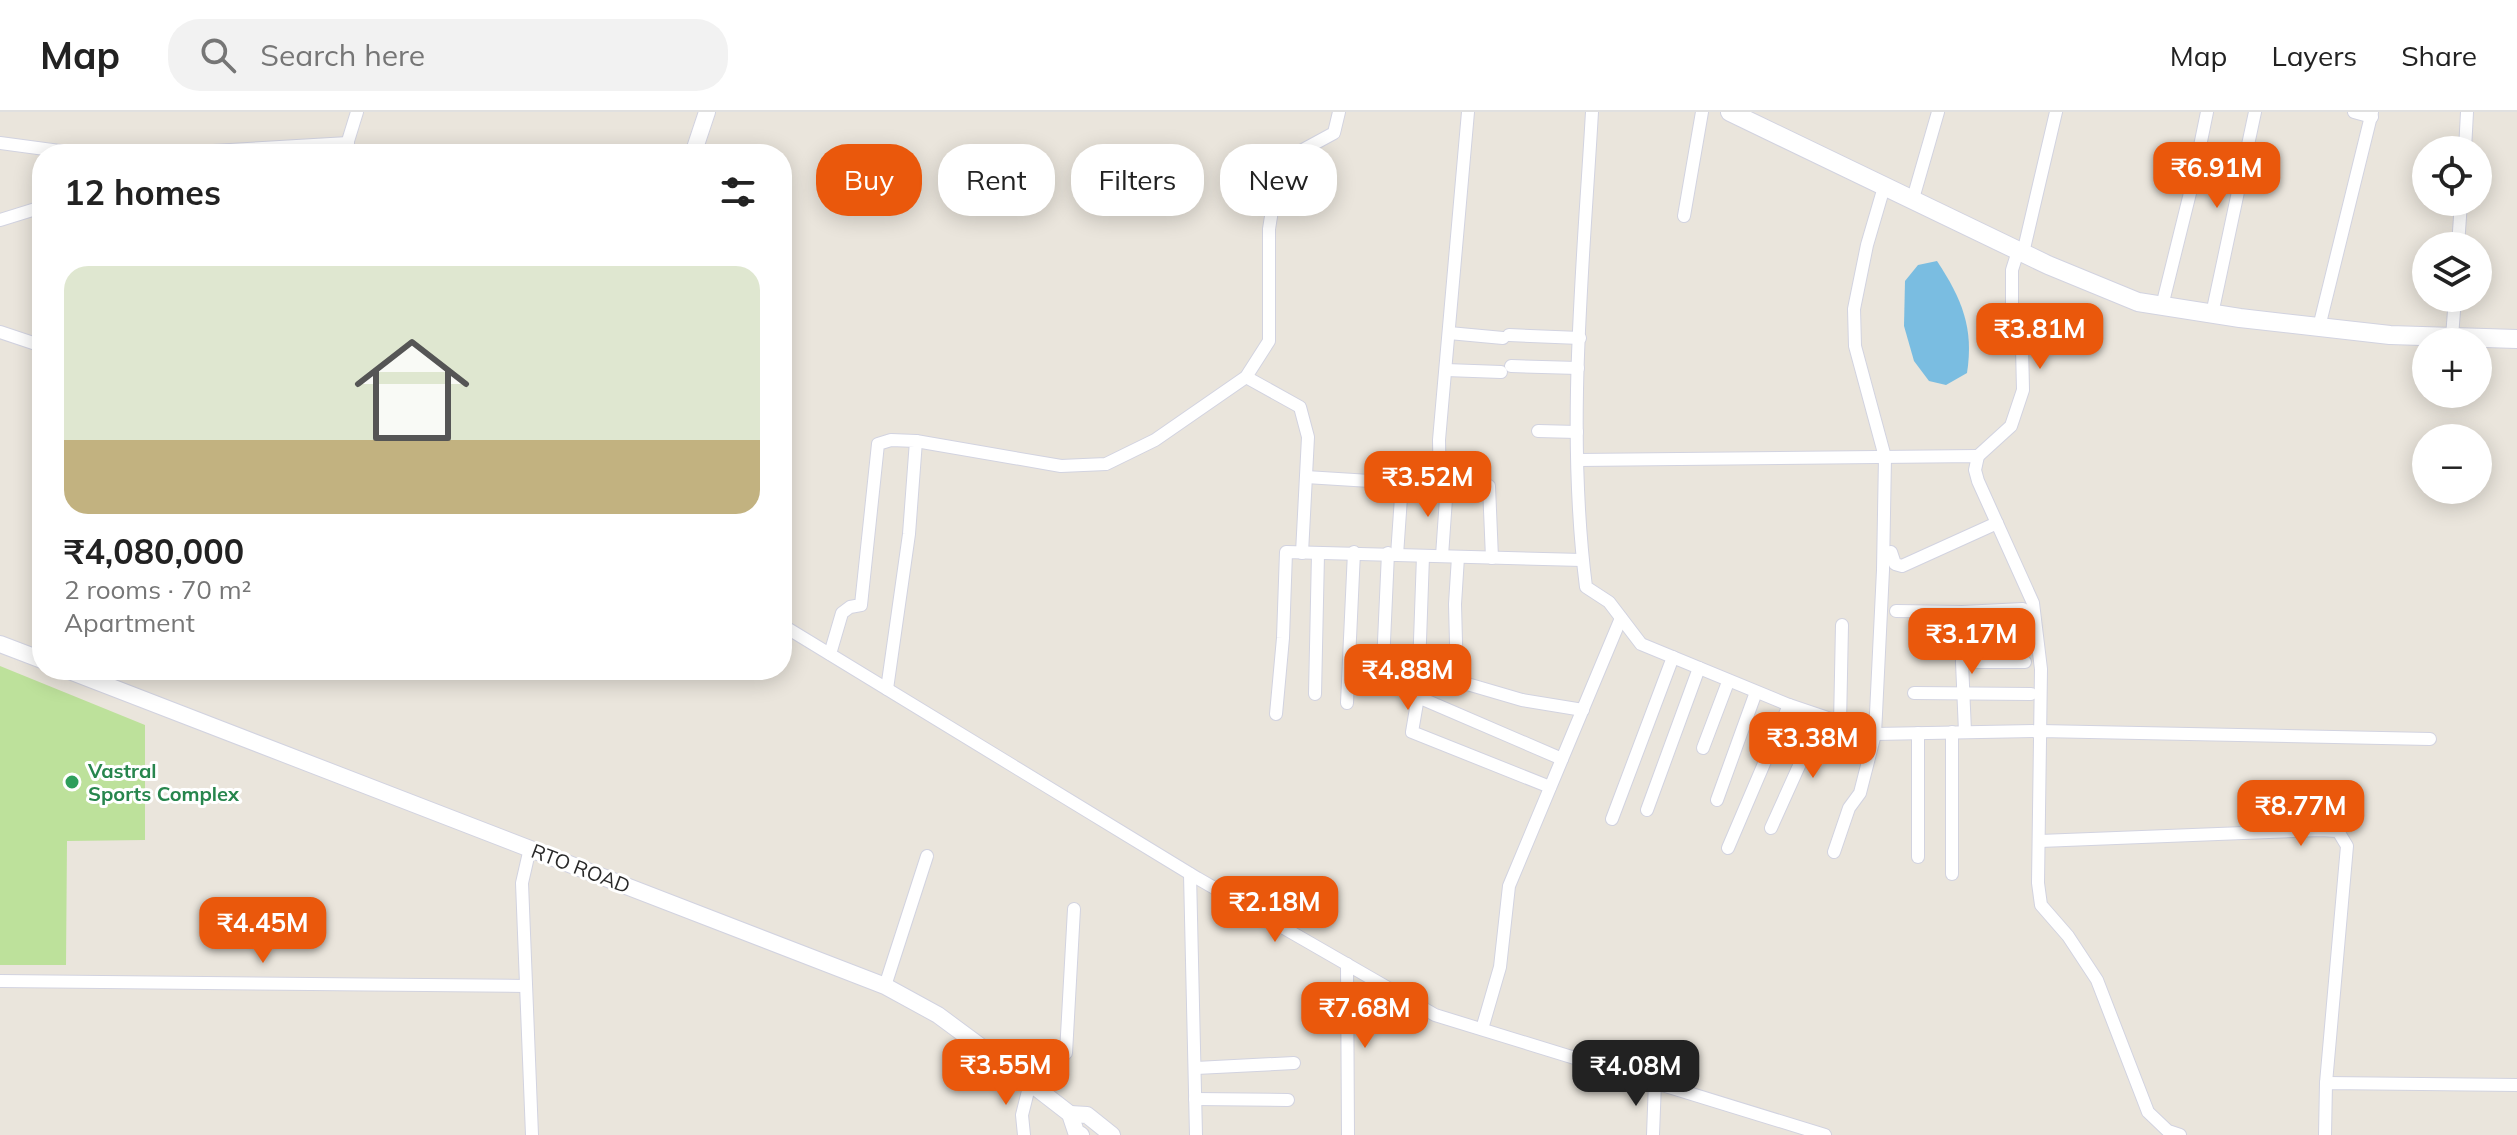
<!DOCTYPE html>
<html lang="en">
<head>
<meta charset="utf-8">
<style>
  :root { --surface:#fff; --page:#f2f2f2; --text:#222; --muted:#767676; --line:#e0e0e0; --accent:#ea580c }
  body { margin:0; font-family:Mulish,sans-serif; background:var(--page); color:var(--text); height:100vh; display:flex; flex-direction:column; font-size:30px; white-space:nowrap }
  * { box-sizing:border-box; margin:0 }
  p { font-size:26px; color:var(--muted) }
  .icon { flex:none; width:44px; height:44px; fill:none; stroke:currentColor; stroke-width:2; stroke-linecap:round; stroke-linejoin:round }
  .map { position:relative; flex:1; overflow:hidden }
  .details { position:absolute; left:32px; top:32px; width:760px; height:536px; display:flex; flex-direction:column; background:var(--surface); border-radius:32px; box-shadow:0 4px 20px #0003 }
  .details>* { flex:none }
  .banner { position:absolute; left:816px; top:32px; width:760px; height:72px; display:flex; gap:16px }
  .buttons { position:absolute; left:2412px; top:24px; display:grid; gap:16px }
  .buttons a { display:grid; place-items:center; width:80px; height:80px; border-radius:50%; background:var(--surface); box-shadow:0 4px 20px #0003; font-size:40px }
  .price { position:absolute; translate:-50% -68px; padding:0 18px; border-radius:16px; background:var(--accent); color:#fff; font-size:26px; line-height:52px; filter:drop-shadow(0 2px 4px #0008) }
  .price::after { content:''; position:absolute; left:50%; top:48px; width:24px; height:18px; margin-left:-12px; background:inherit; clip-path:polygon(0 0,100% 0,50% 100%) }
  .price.active { background:#222; color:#fff }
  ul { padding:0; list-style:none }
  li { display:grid; align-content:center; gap:16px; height:424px; padding:0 32px }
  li+li { border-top:2px solid var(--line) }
  li span { display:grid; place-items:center; height:248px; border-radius:24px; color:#555 }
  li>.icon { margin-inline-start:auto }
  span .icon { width:144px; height:144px; fill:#fffc; stroke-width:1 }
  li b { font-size:34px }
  h2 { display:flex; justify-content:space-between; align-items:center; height:96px; padding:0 32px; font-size:34px }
  .chip { padding:0 28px; border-radius:32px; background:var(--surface); box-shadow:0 4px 20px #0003; font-size:28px; line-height:72px }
  .chip.active { background:var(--accent); color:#fff }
  header { display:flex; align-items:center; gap:48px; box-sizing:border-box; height:112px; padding:0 40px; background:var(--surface); border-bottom:2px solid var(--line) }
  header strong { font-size:38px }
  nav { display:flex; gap:44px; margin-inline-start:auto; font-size:28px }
  .search { width:560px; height:72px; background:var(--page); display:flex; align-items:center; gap:20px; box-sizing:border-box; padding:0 28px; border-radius:32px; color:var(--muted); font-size:30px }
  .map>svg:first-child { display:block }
  .pitch { fill:#bde19b }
  .water { fill:#7abde1 }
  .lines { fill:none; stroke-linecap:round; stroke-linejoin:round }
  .minor-casing { stroke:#d2d3e0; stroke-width:14 }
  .tertiary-casing { stroke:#d2d3e0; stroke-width:18 }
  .secondary-casing { stroke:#d2d3e0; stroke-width:20 }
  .minor { stroke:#fff; stroke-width:12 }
  .tertiary { stroke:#fff; stroke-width:16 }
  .secondary { stroke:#fff; stroke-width:18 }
  .leisure-dot { fill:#2e9e5b; stroke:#fff; stroke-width:3 }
  .labels { text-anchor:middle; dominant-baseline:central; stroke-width:6; stroke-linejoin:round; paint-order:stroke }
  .leisure-label { font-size:20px; font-weight:bold; fill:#27864d; stroke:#fff; text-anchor:start }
  .street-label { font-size:20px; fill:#292929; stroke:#fff }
</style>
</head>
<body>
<header>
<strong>Map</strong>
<div class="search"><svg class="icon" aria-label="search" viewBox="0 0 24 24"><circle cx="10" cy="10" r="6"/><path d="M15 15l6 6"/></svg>Search here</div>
<nav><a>Map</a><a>Layers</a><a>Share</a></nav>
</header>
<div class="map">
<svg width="2517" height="1023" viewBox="0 0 2517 1023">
  <rect width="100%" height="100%" fill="#eae5dc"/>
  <polygon class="pitch" points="0,554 145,613 145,728 67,729 66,853 0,853"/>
  <path class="water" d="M1937,149C1962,187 1974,216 1967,261L1946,273L1929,269L1914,249L1904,214L1905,169L1918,153Z"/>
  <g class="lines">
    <defs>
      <g id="minor">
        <path d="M1592,0C1583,157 1566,318 1586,475L1609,490L1641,532L1789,593L1875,622L2040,619L2430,627"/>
        <polyline points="2354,0 2372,5"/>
        <polyline points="0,31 82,42"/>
        <polyline points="2465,38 2467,0"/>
        <polyline points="161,42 348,31"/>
        <polyline points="344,42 357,0"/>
        <polyline points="1912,90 1938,0"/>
        <polyline points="1684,104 1702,0"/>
        <polyline points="0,108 42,95"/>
        <polyline points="2458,134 2461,90"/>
        <polyline points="2023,141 2056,0"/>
        <polyline points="2162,194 2192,73 2207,0"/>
        <polyline points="2212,202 2255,0"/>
        <polyline points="2319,215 2372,0"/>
        <polyline points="0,220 42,234"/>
        <polyline points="1449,221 1503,226"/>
        <polyline points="1509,223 1580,226"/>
        <polyline points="2452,225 2455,186"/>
        <polyline points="1511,254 1578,256"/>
        <polyline points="1446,258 1501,260"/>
        <polyline points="1246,265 1300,295 1308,325 1302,441"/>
        <polyline points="1538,319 1577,320"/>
        <polyline points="916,329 1061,354 1106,352 1155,328 1246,265 1269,229 1269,117 1278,61 1299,40 1334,21 1339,0"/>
        <polyline points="1978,344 2011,314 2023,278 2022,234 2012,193 2012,158 2018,139"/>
        <polyline points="1578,348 1978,344 1975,358 1978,369 2033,491 2041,557 2038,771 2041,793 2068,824 2097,868 2148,1000 2168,1019 2180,1023"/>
        <polyline points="1306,365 1402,371 1397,443"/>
        <polyline points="1402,371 1489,374 1492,446"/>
        <polyline points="1440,372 1439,328 1468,0"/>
        <polyline points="1891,440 1895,452 1902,454 1997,411"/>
        <polyline points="1423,444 1418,585 1562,647"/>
        <polyline points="1442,444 1447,372"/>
        <polyline points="1458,445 1455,492 1457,569 1522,588 1583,598"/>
        <polyline points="1896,499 1962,500 1962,550"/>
        <polyline points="1962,500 2023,497"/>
        <polyline points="782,513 1197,766 1435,903 1825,1023"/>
        <polyline points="830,542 842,501 850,495 861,493 878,332 891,328 916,329 909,422 887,577"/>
        <polyline points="1382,574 1388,441"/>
        <polyline points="1914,581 2031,582"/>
        <polyline points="1315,582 1318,442"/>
        <polyline points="1418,585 1412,620 1550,675"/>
        <polyline points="1347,591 1354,440"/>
        <polyline points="1276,602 1283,526 1286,440 1582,448"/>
        <polyline points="1840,612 1842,513"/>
        <polyline points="1965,620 1962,550 2025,550"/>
        <polyline points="1918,621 1918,745"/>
        <polyline points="1703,636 1728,570"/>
        <polyline points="1717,688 1756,580"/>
        <polyline points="1647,698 1699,556"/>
        <polyline points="1612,707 1673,545"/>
        <polyline points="1771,716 1821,605"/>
        <polyline points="2040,729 2320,718 2338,719 2347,734 2326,971"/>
        <polyline points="530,736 522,771 532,1023"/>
        <polyline points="1728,736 1789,593"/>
        <polyline points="1834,740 1849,696 1860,681 1875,622 1883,458 1885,345 1855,234 1854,197 1867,133 1884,75"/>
        <polyline points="1190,762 1196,1023"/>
        <polyline points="1952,762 1952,620"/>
        <polyline points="1347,852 1348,1023"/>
        <polyline points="0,869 526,874"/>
        <polyline points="885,874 927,744"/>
        <polyline points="1482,917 1500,855 1509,774 1621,506"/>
        <polyline points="1196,956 1294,951"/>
        <polyline points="1195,987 1288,988"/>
        <polyline points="1024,1023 1022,1003 1030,971 1066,941 1074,797"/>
        <polyline points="1653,1023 1655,970"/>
        <polyline points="2325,1023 2326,971 2517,973"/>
      </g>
      <g id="tertiary">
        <polyline points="693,42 707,0"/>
        <polyline points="0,532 42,548"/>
        <polyline points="67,558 885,874 938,903 1030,971 1070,1002 1076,1020 1081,1023"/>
        <polyline points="1070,1002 1087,1003 1112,1023"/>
      </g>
      <polyline id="secondary" points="1730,0 2048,153 2138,190 2240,206 2390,223 2517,227"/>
    </defs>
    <use href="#minor" class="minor-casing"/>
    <use href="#tertiary" class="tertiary-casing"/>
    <use href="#secondary" class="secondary-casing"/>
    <use href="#minor" class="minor"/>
    <use href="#tertiary" class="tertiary"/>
    <use href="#secondary" class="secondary"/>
  </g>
  <circle class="leisure-dot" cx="72" cy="670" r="8"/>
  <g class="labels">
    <g class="leisure-label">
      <text x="88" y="658">Vastral<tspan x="88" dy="23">Sports Complex</tspan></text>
    </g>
    <g class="street-label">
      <text transform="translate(581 756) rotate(21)">RTO ROAD</text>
    </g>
  </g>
</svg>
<div class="buttons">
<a><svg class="icon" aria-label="locate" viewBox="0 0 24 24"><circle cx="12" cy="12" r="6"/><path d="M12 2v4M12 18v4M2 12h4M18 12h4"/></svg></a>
<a><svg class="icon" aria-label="layers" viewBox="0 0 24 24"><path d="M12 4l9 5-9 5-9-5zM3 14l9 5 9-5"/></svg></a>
<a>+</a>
<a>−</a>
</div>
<b class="price" style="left:2217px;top:98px">₹6.91M</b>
<b class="price" style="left:2040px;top:259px">₹3.81M</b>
<b class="price" style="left:1428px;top:407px">₹3.52M</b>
<b class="price" style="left:1972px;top:564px">₹3.17M</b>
<b class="price" style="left:1408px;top:600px">₹4.88M</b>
<b class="price" style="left:1813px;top:668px">₹3.38M</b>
<b class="price" style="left:2301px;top:736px">₹8.77M</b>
<b class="price" style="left:1275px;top:832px">₹2.18M</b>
<b class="price" style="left:263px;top:853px">₹4.45M</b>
<b class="price" style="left:1365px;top:938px">₹7.68M</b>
<b class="price" style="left:1006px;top:995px">₹3.55M</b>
<b class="price active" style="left:1636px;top:996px">₹4.08M</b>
<div class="banner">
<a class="chip active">Buy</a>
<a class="chip">Rent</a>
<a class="chip">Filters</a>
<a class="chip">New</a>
</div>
<section class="details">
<h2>12 homes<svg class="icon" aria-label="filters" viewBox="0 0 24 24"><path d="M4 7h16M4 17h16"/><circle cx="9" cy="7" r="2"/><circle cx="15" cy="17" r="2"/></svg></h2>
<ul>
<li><span style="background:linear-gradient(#dfe7d0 70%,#c2b280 0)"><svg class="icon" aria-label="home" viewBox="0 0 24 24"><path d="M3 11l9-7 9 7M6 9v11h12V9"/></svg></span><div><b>₹4,080,000</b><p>2 rooms · 70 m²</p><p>Apartment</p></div></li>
</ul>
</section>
</div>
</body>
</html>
